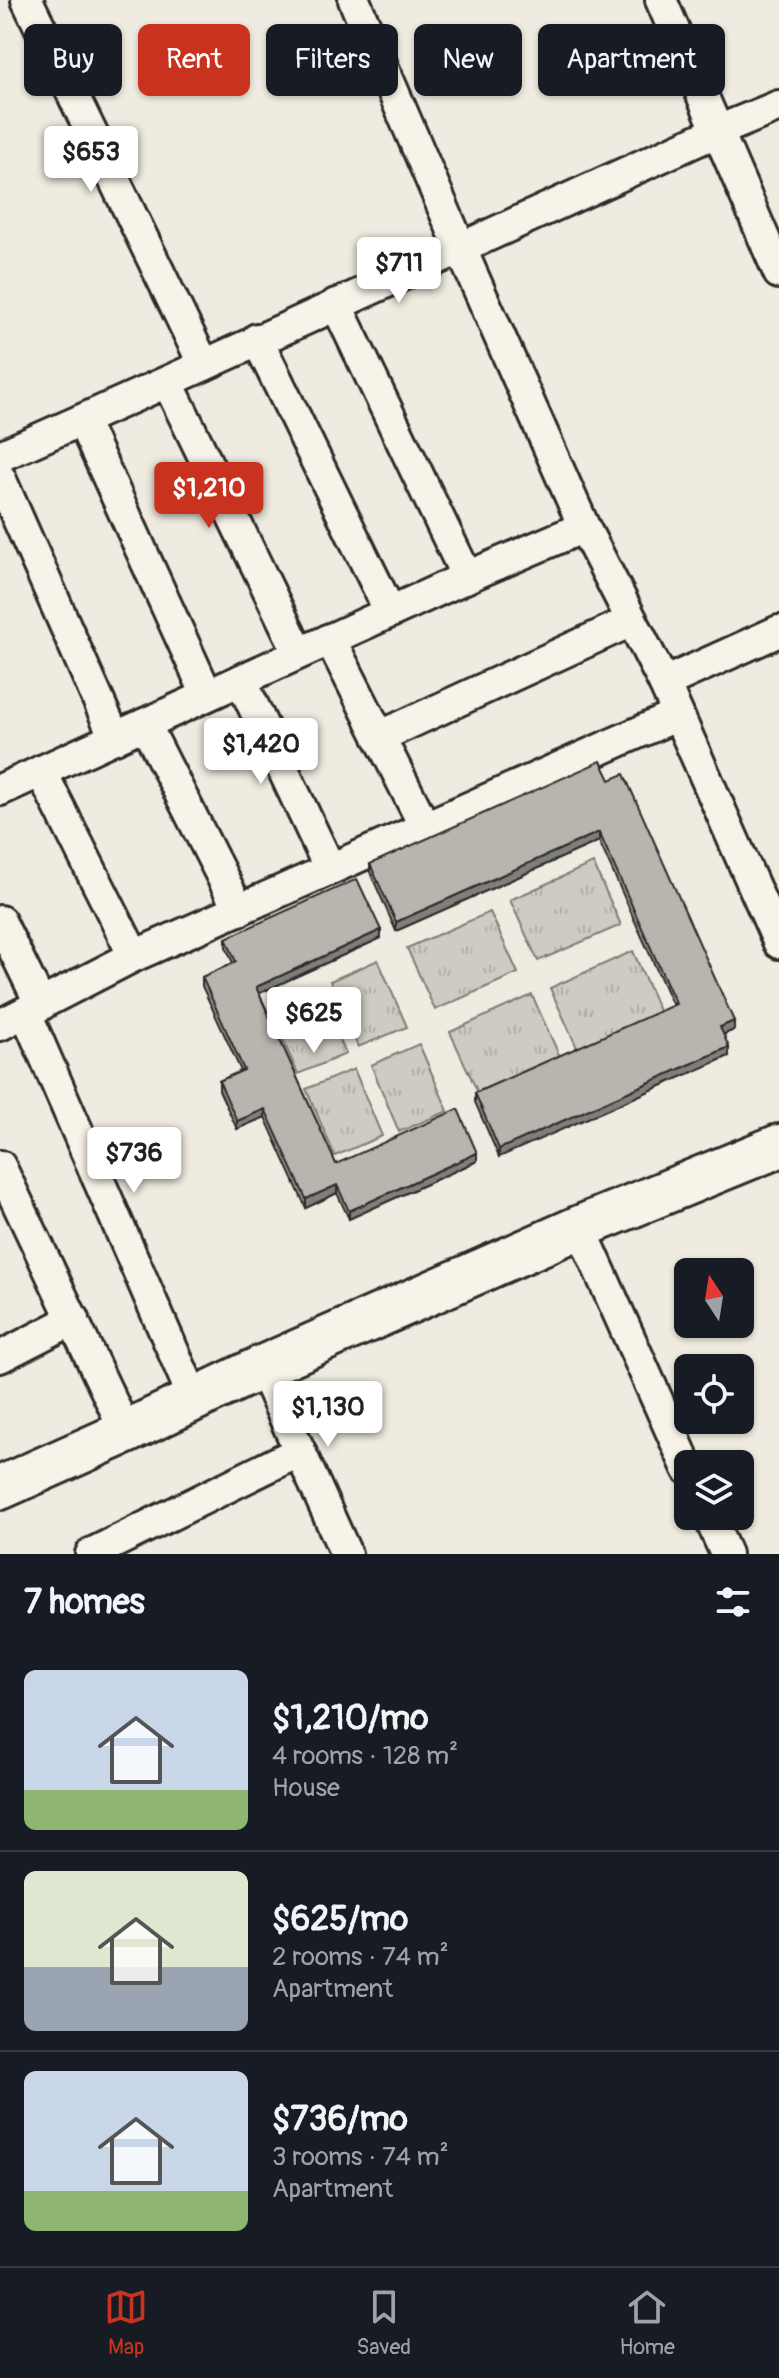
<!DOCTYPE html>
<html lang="en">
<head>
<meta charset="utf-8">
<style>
  :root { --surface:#171b24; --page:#20242c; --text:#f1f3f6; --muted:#9ea1a6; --line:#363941; --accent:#c8321e }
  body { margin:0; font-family:Pangolin,sans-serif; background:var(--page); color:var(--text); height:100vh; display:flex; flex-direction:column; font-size:30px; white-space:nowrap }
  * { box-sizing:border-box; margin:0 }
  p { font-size:26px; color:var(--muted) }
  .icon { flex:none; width:44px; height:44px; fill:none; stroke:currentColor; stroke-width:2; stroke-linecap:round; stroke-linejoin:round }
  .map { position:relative; height:1554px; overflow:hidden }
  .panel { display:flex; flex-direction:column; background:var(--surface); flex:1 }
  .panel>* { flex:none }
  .top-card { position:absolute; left:24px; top:24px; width:732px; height:72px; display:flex; gap:16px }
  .needle { width:52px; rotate:348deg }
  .buttons { position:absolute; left:674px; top:1258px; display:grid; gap:16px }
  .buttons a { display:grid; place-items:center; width:80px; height:80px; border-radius:12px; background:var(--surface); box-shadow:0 2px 6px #0004; font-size:40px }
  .price { position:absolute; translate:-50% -68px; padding:0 18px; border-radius:8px; background:#fff; color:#222; font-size:26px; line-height:52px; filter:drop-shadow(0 2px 4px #0008) }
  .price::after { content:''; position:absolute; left:50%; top:48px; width:24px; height:18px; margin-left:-12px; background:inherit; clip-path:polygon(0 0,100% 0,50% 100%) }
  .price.current { background:var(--accent); color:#fff }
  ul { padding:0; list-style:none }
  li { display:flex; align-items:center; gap:24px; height:200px; padding:0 24px }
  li+li { border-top:2px solid var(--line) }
  li span { display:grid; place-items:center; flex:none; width:224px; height:160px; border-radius:12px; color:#555 }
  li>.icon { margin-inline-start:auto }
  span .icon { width:96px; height:96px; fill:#fffc; stroke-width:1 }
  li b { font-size:34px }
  h2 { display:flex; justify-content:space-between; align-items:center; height:96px; padding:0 24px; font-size:34px }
  .tag { padding:0 28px; border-radius:12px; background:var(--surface); box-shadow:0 2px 6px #0004; font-size:28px; line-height:72px }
  .tag.current { background:var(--accent); color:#fff }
  .tabs { display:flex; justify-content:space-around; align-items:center; height:112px; border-top:2px solid var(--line); background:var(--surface); font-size:22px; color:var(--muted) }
  .tabs a { display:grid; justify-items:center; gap:4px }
  .tabs .current { color:var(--accent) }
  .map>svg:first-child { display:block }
  .grass { fill:url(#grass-tufts); stroke:#7d7b76; stroke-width:2 }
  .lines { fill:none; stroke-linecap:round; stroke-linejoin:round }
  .street-casing { stroke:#2b2b2b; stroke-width:36 }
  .secondary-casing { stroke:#2b2b2b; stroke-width:48 }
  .street { stroke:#f7f3e8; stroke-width:30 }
  .secondary { stroke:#f7f3e8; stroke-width:42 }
  .wall { fill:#9e9c96; stroke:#2b2b2b; stroke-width:2 }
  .shaded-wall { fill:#817f7a; stroke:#2b2b2b; stroke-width:2 }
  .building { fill:#b8b5ae; stroke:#2b2b2b; stroke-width:2 }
</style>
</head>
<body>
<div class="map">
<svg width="779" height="1554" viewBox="0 0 779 1554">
  <defs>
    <pattern id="grass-tufts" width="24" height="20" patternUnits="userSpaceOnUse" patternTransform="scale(2)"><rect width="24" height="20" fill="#cfcbc2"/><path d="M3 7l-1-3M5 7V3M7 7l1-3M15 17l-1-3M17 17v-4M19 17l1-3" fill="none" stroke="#b2aea7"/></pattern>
  </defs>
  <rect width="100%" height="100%" fill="#efebe0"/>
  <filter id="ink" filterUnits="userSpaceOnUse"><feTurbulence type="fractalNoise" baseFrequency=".0125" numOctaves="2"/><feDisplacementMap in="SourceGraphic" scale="16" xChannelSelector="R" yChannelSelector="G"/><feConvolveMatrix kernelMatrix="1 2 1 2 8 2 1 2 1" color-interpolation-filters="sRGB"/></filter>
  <g filter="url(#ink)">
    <g class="grass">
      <polygon points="593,863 621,925 538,961 510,900"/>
      <polygon points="490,912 518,973 435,1010 407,948"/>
      <polygon points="633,951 660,1013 578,1050 550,988"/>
      <polygon points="378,960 407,1027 358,1047 330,981"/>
      <polygon points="317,987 346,1054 298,1074 269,1008"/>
      <polygon points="532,995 560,1057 478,1093 450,1032"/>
      <polygon points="419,1044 448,1111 399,1132 371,1065"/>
      <polygon points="354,1069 382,1136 335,1156 306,1089"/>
    </g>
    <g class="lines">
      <defs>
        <g id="street">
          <polyline points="27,0 204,365"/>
          <polyline points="354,0 460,247 584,527 664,683 779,943"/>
          <polyline points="661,0 779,273"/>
          <polyline points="336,304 467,577"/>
          <polyline points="257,339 390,612"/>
          <polyline points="168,383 299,653"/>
          <polyline points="82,420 207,695"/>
          <path d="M0,456C241,351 478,239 718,131L779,106"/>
          <polyline points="0,478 115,738"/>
          <polyline points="330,639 425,827"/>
          <polyline points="241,680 330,869"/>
          <polyline points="664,683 779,631"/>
          <polyline points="145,724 239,910"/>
          <polyline points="379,737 631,621"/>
          <polyline points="41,771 134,956 678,715"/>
          <polyline points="0,790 467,577 584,527"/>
          <polyline points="0,921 41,1005"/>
          <polyline points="26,1013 194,1399"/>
          <polyline points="0,1025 134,956"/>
          <polyline points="0,1166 126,1432"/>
          <polyline points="580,1227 688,1469"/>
          <polyline points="0,1357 74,1319"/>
          <polyline points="262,1367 346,1554"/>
          <polyline points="709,1516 726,1554"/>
          <polyline points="91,1554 300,1451"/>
        </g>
        <polyline id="secondary" points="0,1488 126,1432 262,1367 580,1227 779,1146"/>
      </defs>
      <use href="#street" class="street-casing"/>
      <use href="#secondary" class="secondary-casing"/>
      <use href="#street" class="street"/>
      <use href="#secondary" class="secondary"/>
    </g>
    <g class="wall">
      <polygon points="610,780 734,1030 724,1034 729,1056 499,1157 475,1102 475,1093 673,1006 599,841 396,931 370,872 370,864"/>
      <polygon points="226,938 381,938 259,993 336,1164 477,1161 349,1219 337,1193 306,1208 265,1117 237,1129 219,1090 219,1081 241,1071 202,986 202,977 233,963 226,947"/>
    </g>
    <g class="shaded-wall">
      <polygon points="599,832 599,841 396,931 396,922"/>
      <polygon points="381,930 381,938 256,995 256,987"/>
      <polygon points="734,1021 734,1030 720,1036 720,1027"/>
      <polygon points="729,1047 729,1056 499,1157 499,1149"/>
      <polygon points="265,1109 265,1117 237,1129 237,1121"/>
      <polygon points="477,1153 477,1161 349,1219 349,1211"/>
      <polygon points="337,1185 337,1193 306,1208 306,1199"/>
    </g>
    <g class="building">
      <polygon points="601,761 610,780 624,774 734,1021 720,1027 729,1047 499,1149 475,1093 676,1004 599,832 396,922 370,864"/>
      <polygon points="357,879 381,930 256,987 336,1164 458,1109 477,1153 349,1211 337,1185 306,1199 265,1109 237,1121 219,1081 244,1070 202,977 236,962 226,938"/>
    </g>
  </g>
</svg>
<div class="buttons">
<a><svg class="needle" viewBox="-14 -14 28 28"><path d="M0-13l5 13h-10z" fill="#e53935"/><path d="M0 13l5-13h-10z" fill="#9ea1a6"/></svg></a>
<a><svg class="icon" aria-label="locate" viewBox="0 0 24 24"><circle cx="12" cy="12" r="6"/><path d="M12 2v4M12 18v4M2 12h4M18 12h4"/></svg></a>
<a><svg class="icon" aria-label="layers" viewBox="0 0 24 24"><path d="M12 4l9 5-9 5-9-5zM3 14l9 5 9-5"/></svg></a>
</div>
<b class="price" style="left:91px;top:194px">$653</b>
<b class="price" style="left:399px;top:305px">$711</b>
<b class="price current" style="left:209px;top:530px">$1,210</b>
<b class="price" style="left:261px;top:786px">$1,420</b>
<b class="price" style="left:314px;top:1055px">$625</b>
<b class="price" style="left:134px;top:1195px">$736</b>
<b class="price" style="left:328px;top:1449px">$1,130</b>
<div class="top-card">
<a class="tag">Buy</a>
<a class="tag current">Rent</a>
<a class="tag">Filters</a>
<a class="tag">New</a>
<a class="tag">Apartment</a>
</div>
</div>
<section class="panel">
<h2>7 homes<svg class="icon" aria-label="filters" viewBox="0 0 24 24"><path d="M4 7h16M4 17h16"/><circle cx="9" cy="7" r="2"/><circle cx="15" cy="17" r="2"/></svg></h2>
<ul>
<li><span style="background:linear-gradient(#c9d6e8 75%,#8fb573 0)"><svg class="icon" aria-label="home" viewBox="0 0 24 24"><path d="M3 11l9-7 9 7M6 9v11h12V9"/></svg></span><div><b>$1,210/mo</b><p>4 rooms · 128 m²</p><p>House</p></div></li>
<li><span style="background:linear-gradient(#dfe7d0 60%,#9aa5b1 0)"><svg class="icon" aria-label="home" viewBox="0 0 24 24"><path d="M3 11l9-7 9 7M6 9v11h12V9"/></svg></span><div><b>$625/mo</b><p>2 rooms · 74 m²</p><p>Apartment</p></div></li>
<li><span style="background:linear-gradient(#c9d6e8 75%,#8fb573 0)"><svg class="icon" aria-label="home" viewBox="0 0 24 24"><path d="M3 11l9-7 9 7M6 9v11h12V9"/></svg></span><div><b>$736/mo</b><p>3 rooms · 74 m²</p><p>Apartment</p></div></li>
</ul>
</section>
<nav class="tabs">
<a class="current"><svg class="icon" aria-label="map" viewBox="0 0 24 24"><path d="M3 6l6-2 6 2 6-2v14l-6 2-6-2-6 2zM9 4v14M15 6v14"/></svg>Map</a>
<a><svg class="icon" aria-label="saved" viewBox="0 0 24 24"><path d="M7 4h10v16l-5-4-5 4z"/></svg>Saved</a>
<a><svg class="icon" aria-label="home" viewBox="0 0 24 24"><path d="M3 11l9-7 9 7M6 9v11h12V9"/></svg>Home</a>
</nav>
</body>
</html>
